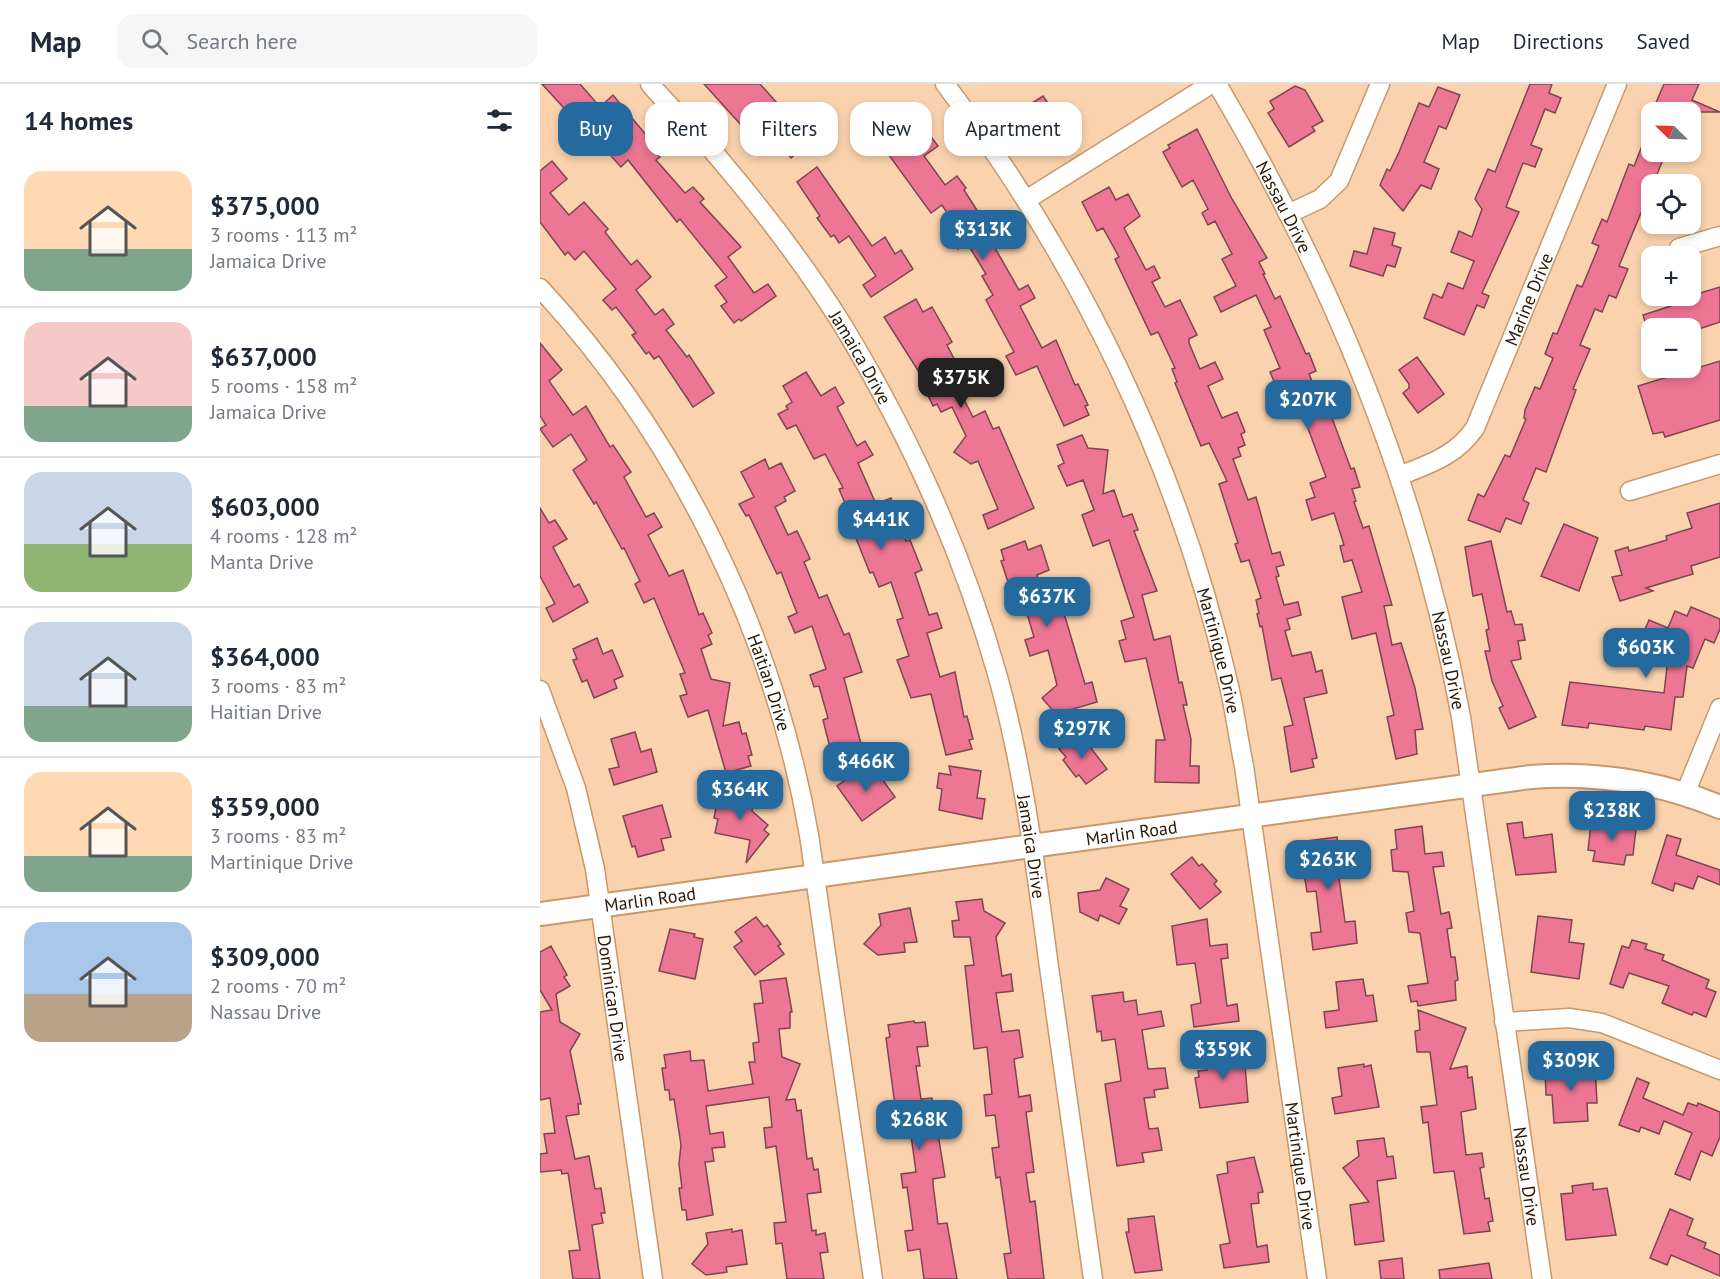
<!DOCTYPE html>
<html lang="en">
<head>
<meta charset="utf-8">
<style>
  :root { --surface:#fff; --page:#f6f6f7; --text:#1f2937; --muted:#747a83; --line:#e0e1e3; --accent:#246a9f }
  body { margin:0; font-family:"PT Sans",sans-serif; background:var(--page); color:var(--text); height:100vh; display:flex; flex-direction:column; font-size:22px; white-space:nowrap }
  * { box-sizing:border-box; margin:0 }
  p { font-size:20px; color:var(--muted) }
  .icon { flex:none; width:33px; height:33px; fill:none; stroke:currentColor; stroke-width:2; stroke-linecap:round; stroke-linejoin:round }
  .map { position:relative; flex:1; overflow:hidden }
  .panel { display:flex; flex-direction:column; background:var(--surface); width:540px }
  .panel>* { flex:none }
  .top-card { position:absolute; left:18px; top:18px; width:570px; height:54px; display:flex; gap:12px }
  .needle { width:39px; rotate:293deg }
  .buttons { position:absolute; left:1101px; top:18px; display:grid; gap:12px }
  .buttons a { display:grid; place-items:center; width:60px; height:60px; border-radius:12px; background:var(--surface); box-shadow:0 3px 9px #0003; font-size:30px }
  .price { position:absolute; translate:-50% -51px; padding:0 14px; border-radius:12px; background:var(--accent); color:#fff; font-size:20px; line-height:39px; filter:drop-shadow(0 2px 3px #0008) }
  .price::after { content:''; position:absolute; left:50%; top:36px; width:18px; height:14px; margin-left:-9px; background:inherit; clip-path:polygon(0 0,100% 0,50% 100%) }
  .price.active { background:#222; color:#fff }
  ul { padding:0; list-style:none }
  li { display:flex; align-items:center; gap:18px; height:150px; padding:0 24px }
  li+li { border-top:2px solid var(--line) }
  li span { display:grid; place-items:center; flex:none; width:168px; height:120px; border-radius:18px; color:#555 }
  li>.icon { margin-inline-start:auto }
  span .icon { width:72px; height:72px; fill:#fffc; stroke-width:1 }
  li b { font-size:26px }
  h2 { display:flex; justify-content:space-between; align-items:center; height:72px; padding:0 24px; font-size:26px }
  .chip { padding:0 21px; border-radius:18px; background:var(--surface); box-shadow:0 3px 9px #0003; font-size:21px; line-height:54px }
  .chip.active { background:var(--accent); color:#fff }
  header { display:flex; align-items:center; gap:36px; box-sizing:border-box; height:84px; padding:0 30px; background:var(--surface); border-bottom:2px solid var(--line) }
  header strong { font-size:28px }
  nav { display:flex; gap:33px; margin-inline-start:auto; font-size:21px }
  .search { width:420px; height:54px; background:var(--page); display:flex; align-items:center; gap:15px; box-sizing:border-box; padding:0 21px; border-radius:18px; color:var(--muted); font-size:22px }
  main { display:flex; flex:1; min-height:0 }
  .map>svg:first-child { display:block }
  .building { fill:#ee7695; stroke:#7f4452; stroke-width:1.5 }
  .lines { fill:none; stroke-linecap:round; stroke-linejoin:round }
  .minor-casing { stroke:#c7986a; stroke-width:21 }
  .tertiary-casing { stroke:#c7986a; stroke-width:26 }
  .minor { stroke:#fff; stroke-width:18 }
  .tertiary { stroke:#fff; stroke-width:22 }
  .labels { text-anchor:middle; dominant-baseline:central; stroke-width:4.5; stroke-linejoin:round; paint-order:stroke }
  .street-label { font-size:18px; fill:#271604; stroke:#f8e4d2 }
</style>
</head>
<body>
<header>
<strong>Map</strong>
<div class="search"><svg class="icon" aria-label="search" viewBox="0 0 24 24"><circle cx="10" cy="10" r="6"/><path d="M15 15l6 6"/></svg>Search here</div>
<nav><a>Map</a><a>Directions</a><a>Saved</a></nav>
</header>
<main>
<section class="panel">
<h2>14 homes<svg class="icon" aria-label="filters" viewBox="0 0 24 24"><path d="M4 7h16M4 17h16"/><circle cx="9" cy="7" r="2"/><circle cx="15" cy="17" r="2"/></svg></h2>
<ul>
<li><span style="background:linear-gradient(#ffd9b3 65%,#7fa58c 0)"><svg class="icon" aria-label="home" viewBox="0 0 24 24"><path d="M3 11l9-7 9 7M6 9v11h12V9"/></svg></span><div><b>$375,000</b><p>3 rooms · 113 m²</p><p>Jamaica Drive</p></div></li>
<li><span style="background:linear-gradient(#f6c9c9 70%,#7fa58c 0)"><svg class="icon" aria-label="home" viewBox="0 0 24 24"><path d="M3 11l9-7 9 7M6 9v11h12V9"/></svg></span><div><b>$637,000</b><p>5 rooms · 158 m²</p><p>Jamaica Drive</p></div></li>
<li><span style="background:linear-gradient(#c9d6e8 60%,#8fb573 0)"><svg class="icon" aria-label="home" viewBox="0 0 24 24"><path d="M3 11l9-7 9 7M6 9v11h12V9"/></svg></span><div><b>$603,000</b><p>4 rooms · 128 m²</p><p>Manta Drive</p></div></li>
<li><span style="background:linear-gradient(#c9d6e8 70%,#7fa58c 0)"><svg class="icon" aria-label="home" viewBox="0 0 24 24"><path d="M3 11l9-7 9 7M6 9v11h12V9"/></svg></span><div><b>$364,000</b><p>3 rooms · 83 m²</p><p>Haitian Drive</p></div></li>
<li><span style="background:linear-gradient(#ffd9b3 70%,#7fa58c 0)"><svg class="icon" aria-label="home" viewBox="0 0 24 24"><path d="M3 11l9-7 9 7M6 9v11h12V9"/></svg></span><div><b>$359,000</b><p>3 rooms · 83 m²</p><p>Martinique Drive</p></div></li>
<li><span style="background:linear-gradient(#a9c7e8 60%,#b9a48a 0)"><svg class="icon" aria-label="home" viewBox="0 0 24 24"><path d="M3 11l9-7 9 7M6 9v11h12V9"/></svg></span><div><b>$309,000</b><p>2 rooms · 70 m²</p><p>Nassau Drive</p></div></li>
</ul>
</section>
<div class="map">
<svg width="1180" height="1195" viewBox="0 0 1180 1195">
  <rect width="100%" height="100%" fill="#fad3ae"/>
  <g class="building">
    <polygon points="2,0 40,0 60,23 73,11 116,63 113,66 120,73 116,76 145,109 153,103 164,115 160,118 201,163 188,173 214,209 228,200 236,212 201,237 199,235 194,239 181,222 187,218 175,202 187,193 140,135 137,138 88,76 81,83 51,50 44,57 28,39 33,34"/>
    <polygon points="164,0 220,0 261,46 268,42 277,52 251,74 229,46 219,55 213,48 210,51"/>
    <polygon points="990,0 1012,0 1009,9 1021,14 1015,29 1005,25 991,61 1002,65 995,83 983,79 966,123 979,128 942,209 949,212 944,224 937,221 924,251 884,234 893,210 902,214 908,199 923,205 934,177 911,168 919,147 932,153 942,125 935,115 948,85 955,88"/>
    <polygon points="1124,0 1159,0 1152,16 1180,28 1112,28"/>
    <polygon points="755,2 765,6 783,37 772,43 775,47 749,63 728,29 734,25 730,17"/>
    <polygon points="898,3 920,11 906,45 899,42 884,78 899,85 891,105 881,101 863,127 840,101 847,85 850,87 859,68 879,19 889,23"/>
    <polygon points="503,12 524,42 502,57 481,26"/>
    <polygon points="357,22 374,45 381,39 398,62 384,72 405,101 417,92 426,104 424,106 442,134 444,132 462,159 455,164 479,206 488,201 495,214 480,222 502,264 516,256 535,301 538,300 548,321 545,322 549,331 524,342 497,282 476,291 466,272 474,268 446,216 453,211 442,192 446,190 427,159 418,165 410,153 419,147 402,121 391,129 335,52 343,46 337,38"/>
    <polygon points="657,45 692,115 727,174 719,178 725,190 723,190 735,215 740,212 766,270 769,269 776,287 769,290 774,302 771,303 783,329 789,326 811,385 814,384 820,403 812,405 816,417 814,418 823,444 829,442 852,521 844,522 852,561 861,559 875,604 883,645 875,646 877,670 856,675 847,633 854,631 836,549 812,555 802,513 822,508 812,476 804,478 800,462 804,461 794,429 772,436 766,416 775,413 770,399 786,393 759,320 755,322 752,314 743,318 730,288 740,284 724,246 731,243 716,211 681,228 674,213 696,202 682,175 692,170 675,137 668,141 662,129 668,125 653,96 642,103 623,68 630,64 628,61"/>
    <polygon points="1102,62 1125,71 1079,182 1088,185 1076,214 1069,211 1062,228 1055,225 1040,261 1050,265 1033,305 1036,306 1006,388 996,384 983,416 989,419 981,440 966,434 960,448 928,436 938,410 944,413 965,371 970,373 986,335 984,334 985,326 995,303 1000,305 1013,274 1005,270 1013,249 1017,250 1037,201 1042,203 1059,162 1052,159 1062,135 1067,138 1089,80 1094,82"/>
    <polygon points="12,77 27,95 10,109 29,131 44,118 68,145 65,148 91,181 97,176 111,193 96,206 115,231 123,225 134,240 126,246 147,273 149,271 174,309 153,323 119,272 114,275 109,268 106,270 92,251 96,249 76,223 72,226 63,216 76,205 44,167 35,176 28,168 25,171 0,138 0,87"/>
    <polygon points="277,83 332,162 345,153 355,170 361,166 373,185 331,213 323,201 336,192 309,152 299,159 294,151 291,153 277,134 280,132 257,98"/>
    <polygon points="569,103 576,116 588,110 600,132 584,144 606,186 614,182 620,194 612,198 625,223 640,216 657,251 649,255 649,259 660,285 675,278 683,295 668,302 682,334 697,328 705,348 701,350 705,361 698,364 701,372 693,375 708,416 716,413 732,470 740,468 744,481 736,483 739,492 736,493 744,521 758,518 761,531 747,535 750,545 745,547 752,572 771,568 776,588 782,586 787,609 764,614 777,674 772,675 774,683 751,688 744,643 753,641 741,594 732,596 722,542 720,543 717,530 719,529 716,516 721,514 709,476 701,478 695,460 698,459 679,400 687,397 669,359 661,362 635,299 637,298 632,285 635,284 618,248 611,251 575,175 579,173 563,144 557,147 542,118"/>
    <polygon points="834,144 855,149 852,161 861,164 855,183 847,181 843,192 810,182 814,167 827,170"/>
    <polygon points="1180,203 1180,238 1150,248 1150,244 1107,244 1103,231 1131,222 1128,214 1150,212"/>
    <polygon points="376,215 383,228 392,223 412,258 407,261 426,298 417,302 433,333 445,327 453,345 459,343 494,424 448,445 443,431 458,425 438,377 431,380 414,368 426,352 412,323 401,328 397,320 393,322 383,301 386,299 344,233"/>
    <polygon points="0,259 22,286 9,297 33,331 46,322 70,363 73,361 91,388 84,393 106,433 114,429 122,443 108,451 129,492 143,486 159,531 163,529 172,549 168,551 172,560 161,565 171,595 190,599 183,642 199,638 202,650 206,649 212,671 208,672 211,682 186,689 168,626 148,633 140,612 147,610 140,590 145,589 114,514 104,519 95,500 100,497 84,464 82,465 56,418 54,420 33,386 47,376 31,350 13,363 0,345 6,341 0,332"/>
    <polygon points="877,273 904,310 878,329 863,309 869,304 869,300 859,286"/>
    <polygon points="1180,277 1180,336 1125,353 1123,348 1113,350 1098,302"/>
    <polygon points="266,288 281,312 295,303 304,319 297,323 317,362 325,357 333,371 318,379 336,420 351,414 366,457 370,456 382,486 375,489 389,531 397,529 402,544 387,549 400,593 415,588 424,633 427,632 433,655 429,656 432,665 406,671 391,610 371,614 357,576 369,572 357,536 363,534 351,498 339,503 333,488 330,489 313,447 310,448 300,427 307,424 299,405 303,404 285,370 274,375 256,341 247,345 238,330 248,325 246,322 252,318 243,302"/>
    <polygon points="542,351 548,364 568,366 563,410 574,406 583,433 592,430 598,446 594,447 617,507 602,511 614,556 630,552 639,599 642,598 647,621 643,621 651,655 650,682 659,682 659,699 615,698 616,656 625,656 606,574 585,578 579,557 586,555 581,537 594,533 569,456 553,462 542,431 554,426 543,396 527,402 518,382 524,379 517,361"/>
    <polygon points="225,375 229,385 241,379 255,407 244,413 246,417 235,423 248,451 257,447 268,470 270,475 264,478 279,514 287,511 304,551 309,549 322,588 304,594 321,660 291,668 283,636 288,634 279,602 274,603 270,591 286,585 272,542 255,549 248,533 257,529 241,488 237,490 209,431 206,432 199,420 214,413 201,388"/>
    <polygon points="1180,419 1180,473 1151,482 1153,490 1106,504 1113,507 1080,517 1072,493 1082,491 1075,467 1088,463 1089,467 1127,456 1126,452 1152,444 1147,429"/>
    <polygon points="0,424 9,439 15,436 27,455 13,463 34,503 39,500 48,518 13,538 6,524 15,520 0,492"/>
    <polygon points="1024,440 1058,454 1039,507 1001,492"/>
    <polygon points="485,457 488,466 501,461 509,486 497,491 507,520 520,516 545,600 552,598 557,618 516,630 502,614 517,601 508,566 490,572 485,556 494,553 483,516 475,519 461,477 464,476 461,466"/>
    <polygon points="951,457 967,528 971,527 975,541 982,540 985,556 978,557 981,575 971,577 996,633 969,645 959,624 963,622 952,597 945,567 950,567 946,546 949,545 942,510 933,512 925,463"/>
    <polygon points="1151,523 1180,535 1180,545 1174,559 1165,555 1153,584 1147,582 1143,613 1135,613 1131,646 1105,642 1104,646 1049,639 1048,644 1022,641 1030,598 1124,609 1128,574 1098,561 1109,536 1128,544 1135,527 1147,532"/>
    <polygon points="57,554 63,570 72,566 83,592 74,596 77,604 54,614 47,596 42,598 33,576 37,575 33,565"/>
    <polygon points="95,648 101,668 111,665 117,688 74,701 69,685 79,683 71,655"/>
    <polygon points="540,650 567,685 546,700 539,691 536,693 523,676 526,673 519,665"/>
    <polygon points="409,682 441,687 437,714 445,715 442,735 399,726 402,705 397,704 399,689 411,691"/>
    <polygon points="321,685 326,691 335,685 355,713 322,737 297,702"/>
    <polygon points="179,709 214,715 212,727 228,741 224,746 229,750 206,779 210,756 175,749 178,735 174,734"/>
    <polygon points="122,721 131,753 121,755 124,766 98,773 95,762 92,763 83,732"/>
    <polygon points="1061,737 1085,740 1085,744 1096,745 1093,771 1086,771 1084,781 1053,777 1055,767 1048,766 1051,740 1061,741"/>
    <polygon points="982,738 984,754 1012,750 1016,788 976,791 967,740"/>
    <polygon points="882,742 885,770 902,768 904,782 893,783 901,830 909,828 912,844 907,845 911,873 915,873 918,896 915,897 916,916 878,922 877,917 871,918 868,902 888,899 880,849 869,848 866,829 874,827 868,788 853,787 851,766 857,765 855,746"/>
    <polygon points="1127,751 1141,755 1136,771 1180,786 1180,801 1158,792 1153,805 1135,799 1133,807 1112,799"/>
    <polygon points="797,753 799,769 809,768 812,792 799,794 805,838 815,837 817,859 773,866 771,849 781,848 776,807 767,808 759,758"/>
    <polygon points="652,773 659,782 662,780 677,797 674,800 681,808 660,825 631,790"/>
    <polygon points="566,794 589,805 580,822 587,825 579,840 560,831 558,837 540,828 538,809 560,806"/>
    <polygon points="442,815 444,827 465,839 456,853 462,892 471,890 473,907 456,909 462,948 479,946 483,973 474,975 479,1013 490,1011 492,1027 486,1028 494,1088 486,1089 490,1118 495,1117 504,1195 468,1195 464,1170 471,1169 460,1093 456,1094 452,1064 459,1063 455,1031 446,1032 444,1011 452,1010 447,963 434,965 425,882 434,881 430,853 414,853 412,837 419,836 416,818"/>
    <polygon points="370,824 377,858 364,859 365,868 338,871 324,860 341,841 339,830"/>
    <polygon points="998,832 1032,836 1029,858 1044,860 1039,895 991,888"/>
    <polygon points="216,833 224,843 227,841 241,860 238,862 244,870 215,891 194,863 202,857 195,848"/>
    <polygon points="667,835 670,862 687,860 688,874 681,875 687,922 697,920 699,937 654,943 651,921 661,919 655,879 637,881 632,842"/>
    <polygon points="130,845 155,850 154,853 163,855 155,895 119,887"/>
    <polygon points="1092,856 1107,860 1105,865 1124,871 1122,876 1169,896 1166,904 1176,908 1166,933 1154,928 1152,931 1122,919 1129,902 1089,889 1083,904 1070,900 1082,862 1089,864"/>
    <polygon points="11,862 27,891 24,893 30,902 16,910 20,938 40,950 30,967 41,1020 38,1020 39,1030 26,1032 35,1075 49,1072 55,1105 61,1104 65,1129 61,1129 63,1139 52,1141 60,1195 33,1195 29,1167 40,1166 28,1089 22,1090 21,1086 0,1088 0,1070 7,1069 4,1050 15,1049 10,1014 0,1016 0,928 12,926 0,906 0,868"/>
    <polygon points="246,894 252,928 250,928 250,944 239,945 242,973 260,980 246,1016 255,1015 257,1027 261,1026 267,1075 272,1074 274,1086 278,1085 281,1108 267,1110 272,1147 276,1146 276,1151 285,1149 288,1168 280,1169 284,1195 247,1195 242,1159 236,1160 234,1139 246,1138 236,1062 226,1064 224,1044 232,1043 229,1013 166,1022 170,1050 183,1048 185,1063 172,1064 174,1077 165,1078 173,1131 147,1136 146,1126 142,1126 139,1104 142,1104 139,1080 141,1061 134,1015 130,1016 129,1006 125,1006 122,984 126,984 124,971 150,967 151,977 164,976 168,1007 213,1000 209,978 215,978 213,959 219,958 214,920 223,919 220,897"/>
    <polygon points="823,895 826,912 833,911 837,937 786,944 784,928 799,926 796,898"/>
    <polygon points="583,908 584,918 596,916 598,931 621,927 624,942 602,946 608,985 625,984 628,1004 614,1006 615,1013 604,1014 609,1045 618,1044 622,1066 602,1069 604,1078 577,1082 565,1000 581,997 575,955 562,957 561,947 557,948 552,912"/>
    <polygon points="878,926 926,944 910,985 927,982 928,994 932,993 936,1025 921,1028 926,1071 942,1069 944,1083 940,1084 945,1115 949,1114 953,1137 948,1138 950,1147 924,1150 914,1087 894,1089 888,1038 883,1039 881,1023 897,1021 890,968 877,968 875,947 880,946"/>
    <polygon points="374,937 375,939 385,938 388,962 377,963 380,982 376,982 381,1015 392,1014 405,1093 393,1095 393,1100 398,1140 407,1139 417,1195 384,1195 380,1165 368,1167 365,1147 373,1146 367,1103 363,1104 361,1090 376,1088 370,1044 349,1047 347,1030 356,1029 346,954 350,953 348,941"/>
    <polygon points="704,969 708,1018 660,1024 655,994 659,993 658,987 667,986 665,973"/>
    <polygon points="824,980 824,983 831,981 839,1023 795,1030 792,1014 802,1012 798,984"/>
    <polygon points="1055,980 1057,1019 1047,1019 1048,1037 1014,1039 1012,1011 1006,1011 1005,984"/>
    <polygon points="1097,994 1109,999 1103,1014 1143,1031 1148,1019 1157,1022 1158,1019 1180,1028 1180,1053 1172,1072 1161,1067 1150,1096 1135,1090 1152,1049 1124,1037 1119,1050 1101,1043 1099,1048 1079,1041"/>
    <polygon points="844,1054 847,1073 853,1072 856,1094 837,1097 844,1157 815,1161 810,1121 829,1118 803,1084 819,1072 817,1057"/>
    <polygon points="714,1073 723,1108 718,1109 719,1119 711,1120 717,1163 727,1161 729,1178 684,1184 680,1161 690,1159 677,1091 688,1089 687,1078"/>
    <polygon points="1053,1099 1053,1106 1067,1104 1076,1151 1026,1156 1021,1110 1033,1109 1032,1102"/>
    <polygon points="1130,1125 1153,1135 1147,1151 1166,1159 1164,1164 1180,1171 1180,1192 1131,1171 1127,1181 1110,1174"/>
    <polygon points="614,1132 622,1186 595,1189 586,1148 589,1148 588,1135"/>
    <polygon points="192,1145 192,1148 202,1146 207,1180 186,1183 187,1188 166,1191 152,1180 168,1160 166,1149"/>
    <polygon points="862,1174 864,1195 841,1195 839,1177"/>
    <polygon points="949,1179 952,1195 900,1195 899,1186"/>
  </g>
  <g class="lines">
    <defs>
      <g id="minor">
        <path id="s1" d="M110,0C131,25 156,47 177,72C222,125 265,181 302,240C369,350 423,469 458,593C484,687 496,786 509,883C523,987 538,1091 553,1195"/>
        <path id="s2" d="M405,0C539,176 639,382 688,598C695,626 698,654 704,682L777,1195"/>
        <path id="s3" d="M677,0C793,196 880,408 921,633L1002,1195"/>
        <polyline points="486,116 671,0"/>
        <polyline points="748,130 780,115 799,97 840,0"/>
        <polyline points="1139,164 1180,152"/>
        <path id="s4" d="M0,204C139,354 234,550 269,751L333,1195"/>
        <path id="s5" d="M859,392C889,380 916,372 935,344L1077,0"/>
        <polyline points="1090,407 1180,380"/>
        <path id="s6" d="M0,606L36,704L55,785L113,1195"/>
        <polyline points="1145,710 1180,624"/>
        <polyline points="964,938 1029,934 1062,939 1180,986"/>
      </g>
      <g id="tertiary">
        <path id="s7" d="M0,830L991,693C1057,688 1119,698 1180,723"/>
      </g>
    </defs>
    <use href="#minor" class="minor-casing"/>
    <use href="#tertiary" class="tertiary-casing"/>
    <use href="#minor" class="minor"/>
    <use href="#tertiary" class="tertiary"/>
  </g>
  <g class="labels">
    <g class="street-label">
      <text stroke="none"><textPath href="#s3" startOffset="140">Nassau Drive</textPath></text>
      <text stroke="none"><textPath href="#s5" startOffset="231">Marine Drive</textPath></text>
      <text stroke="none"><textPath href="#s1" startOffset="346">Jamaica Drive</textPath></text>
      <text stroke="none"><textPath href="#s2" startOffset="634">Martinique Drive</textPath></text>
      <text stroke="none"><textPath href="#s3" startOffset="624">Nassau Drive</textPath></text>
      <text stroke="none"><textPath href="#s4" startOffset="460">Haitian Drive</textPath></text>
      <text stroke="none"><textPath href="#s7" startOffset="597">Marlin Road</textPath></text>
      <text stroke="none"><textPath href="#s1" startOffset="868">Jamaica Drive</textPath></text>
      <text stroke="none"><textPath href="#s7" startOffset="111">Marlin Road</textPath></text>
      <text stroke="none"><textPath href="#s6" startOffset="318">Dominican Drive</textPath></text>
      <text stroke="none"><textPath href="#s2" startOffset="1156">Martinique Drive</textPath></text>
      <text stroke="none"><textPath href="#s3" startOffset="1146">Nassau Drive</textPath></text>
    </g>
  </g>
</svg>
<div class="buttons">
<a><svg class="needle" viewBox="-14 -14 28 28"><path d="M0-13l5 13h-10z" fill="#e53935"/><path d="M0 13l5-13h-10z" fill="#747a83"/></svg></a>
<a><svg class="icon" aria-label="locate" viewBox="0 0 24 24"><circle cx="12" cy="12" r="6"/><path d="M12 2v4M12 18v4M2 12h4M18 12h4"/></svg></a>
<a>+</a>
<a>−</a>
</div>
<b class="price" style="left:443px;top:177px">$313K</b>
<b class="price active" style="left:421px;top:325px">$375K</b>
<b class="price" style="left:768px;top:347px">$207K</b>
<b class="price" style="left:341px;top:467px">$441K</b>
<b class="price" style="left:507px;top:544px">$637K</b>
<b class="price" style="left:1106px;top:595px">$603K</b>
<b class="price" style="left:542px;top:676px">$297K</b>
<b class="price" style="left:326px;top:709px">$466K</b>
<b class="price" style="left:200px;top:737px">$364K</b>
<b class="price" style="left:1072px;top:758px">$238K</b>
<b class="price" style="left:788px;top:807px">$263K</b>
<b class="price" style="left:683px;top:997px">$359K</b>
<b class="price" style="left:1031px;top:1008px">$309K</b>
<b class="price" style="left:379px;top:1067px">$268K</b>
<div class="top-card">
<a class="chip active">Buy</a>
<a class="chip">Rent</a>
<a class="chip">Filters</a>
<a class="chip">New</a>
<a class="chip">Apartment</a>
</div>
</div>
</main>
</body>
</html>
